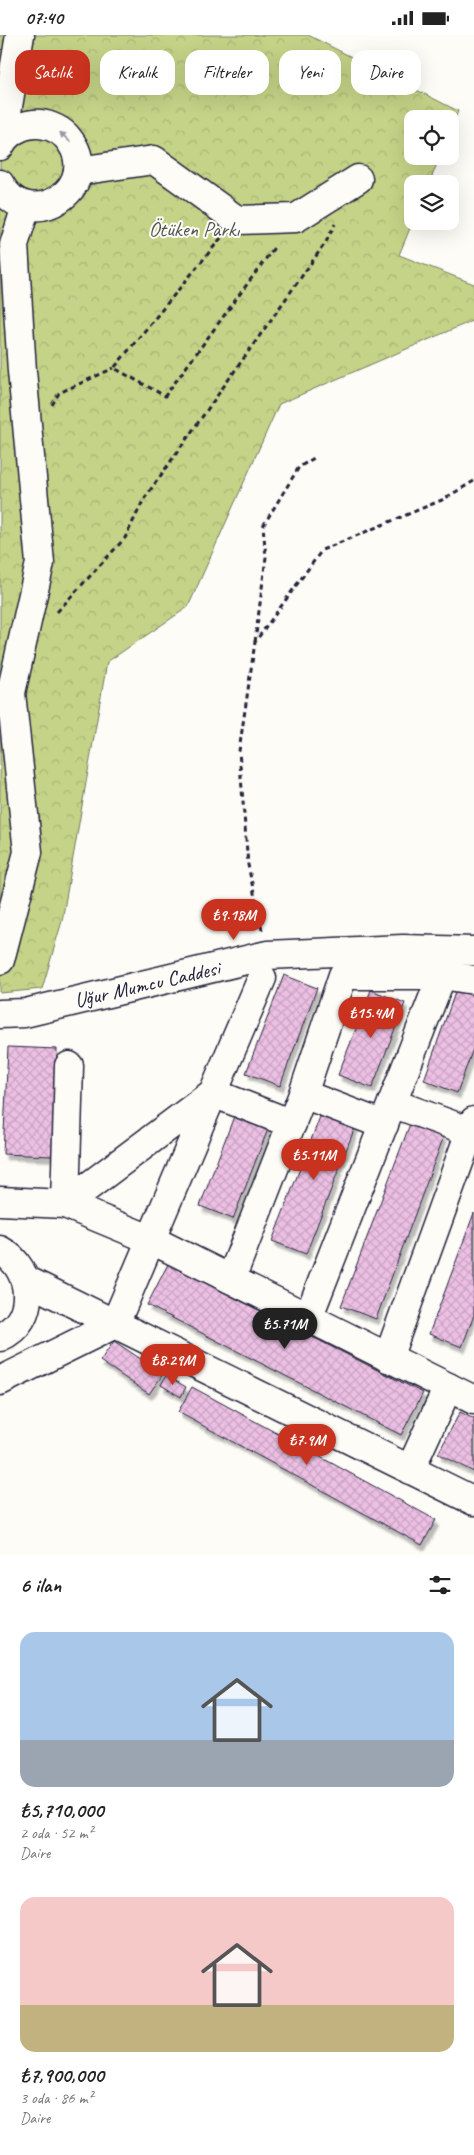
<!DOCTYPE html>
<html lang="tr">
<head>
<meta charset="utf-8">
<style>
  :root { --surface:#fff; --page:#f6f6f6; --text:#222; --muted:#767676; --accent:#c8321e }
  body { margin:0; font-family:Caveat,sans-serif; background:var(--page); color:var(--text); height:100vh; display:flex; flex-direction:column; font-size:19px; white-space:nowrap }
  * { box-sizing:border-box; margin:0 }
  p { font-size:16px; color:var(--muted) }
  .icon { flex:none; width:28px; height:28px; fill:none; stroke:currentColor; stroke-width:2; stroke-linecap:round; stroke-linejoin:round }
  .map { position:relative; height:1520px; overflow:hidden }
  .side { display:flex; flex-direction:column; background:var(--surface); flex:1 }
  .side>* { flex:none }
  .hud { position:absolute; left:15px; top:15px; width:445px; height:45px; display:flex; gap:10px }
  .buttons { position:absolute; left:404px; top:75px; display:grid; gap:10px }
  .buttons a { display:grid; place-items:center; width:55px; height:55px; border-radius:10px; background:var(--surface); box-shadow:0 5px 20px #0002; font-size:25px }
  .price { position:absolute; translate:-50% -42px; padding:0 11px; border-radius:18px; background:var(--accent); color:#fff; font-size:16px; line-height:32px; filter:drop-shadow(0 1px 2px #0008) }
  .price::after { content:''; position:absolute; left:50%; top:30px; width:15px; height:11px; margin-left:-8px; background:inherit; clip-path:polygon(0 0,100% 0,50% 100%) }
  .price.selected { background:#222; color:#fff }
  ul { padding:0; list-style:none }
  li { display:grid; align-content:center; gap:10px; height:265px; padding:0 20px }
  li span { display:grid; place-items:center; height:155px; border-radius:15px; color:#555 }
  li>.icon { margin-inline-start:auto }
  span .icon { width:90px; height:90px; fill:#fffc; stroke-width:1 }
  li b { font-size:21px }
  h2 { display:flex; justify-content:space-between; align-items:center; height:60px; padding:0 20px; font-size:21px }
  .chip { padding:0 18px; border-radius:15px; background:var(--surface); box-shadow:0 5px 20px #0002; font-size:18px; line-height:45px }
  .chip.selected { background:var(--accent); color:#fff }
  .status { display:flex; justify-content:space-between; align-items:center; height:35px; padding:0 25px; background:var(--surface); direction:ltr }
  .status svg { height:14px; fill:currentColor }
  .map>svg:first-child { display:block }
  .park { fill:url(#park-crowns); stroke:#737a61 }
  .building { fill:url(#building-cross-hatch); stroke:#22223b; filter:url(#shadow) }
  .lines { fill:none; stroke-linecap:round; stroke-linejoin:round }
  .minor-casing { stroke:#22223b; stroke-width:31 }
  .major-casing { stroke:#22223b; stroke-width:31 }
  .path { stroke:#22223b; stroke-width:3; stroke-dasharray:5 4; stroke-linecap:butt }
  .minor { stroke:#fdfcf7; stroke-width:28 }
  .major { stroke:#fdfcf7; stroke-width:28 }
  .oneway { fill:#9a9aa2 }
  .labels { text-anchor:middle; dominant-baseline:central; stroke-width:4; stroke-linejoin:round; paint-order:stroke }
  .park-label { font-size:21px; fill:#535752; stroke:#fdfcf7 }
  .street-label { font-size:21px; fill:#22223b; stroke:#fdfcf7 }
</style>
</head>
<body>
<div class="status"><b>07:40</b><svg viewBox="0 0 49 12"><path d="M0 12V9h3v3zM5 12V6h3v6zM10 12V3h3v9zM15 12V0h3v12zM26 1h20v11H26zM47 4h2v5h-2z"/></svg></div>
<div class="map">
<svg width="474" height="1520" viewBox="0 0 474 1520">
  <defs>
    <pattern id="park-crowns" width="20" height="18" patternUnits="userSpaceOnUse" patternTransform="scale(1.25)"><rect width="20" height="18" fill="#c4d387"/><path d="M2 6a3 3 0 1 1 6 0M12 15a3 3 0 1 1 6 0" fill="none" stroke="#a8b575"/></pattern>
    <pattern id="building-cross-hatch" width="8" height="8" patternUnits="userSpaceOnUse" patternTransform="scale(1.25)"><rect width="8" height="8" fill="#ecbfe3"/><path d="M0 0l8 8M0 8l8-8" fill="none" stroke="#caa4c4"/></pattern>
    <filter id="shadow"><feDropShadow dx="3" dy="5.5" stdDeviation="1" flood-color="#0004"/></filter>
  </defs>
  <rect width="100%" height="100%" fill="#fdfcf7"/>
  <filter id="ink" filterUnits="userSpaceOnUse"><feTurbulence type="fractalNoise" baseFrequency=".02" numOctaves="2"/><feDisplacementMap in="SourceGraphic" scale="10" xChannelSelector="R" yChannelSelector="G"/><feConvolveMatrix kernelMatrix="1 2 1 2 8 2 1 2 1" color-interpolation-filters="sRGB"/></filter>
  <g filter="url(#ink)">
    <polygon class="park" points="0,0 308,0 458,76 450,97 450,84 412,84 412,121 440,121 429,149 412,149 413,186 399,220 474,249 474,285 279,369 188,572 107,627 62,886 42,954 0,958"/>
    <g class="building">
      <polygon points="284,940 317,953 280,1051 246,1038"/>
      <polygon points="457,952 474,958 474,1011 457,1058 424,1045"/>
      <polygon points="371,955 405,968 372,1053 338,1040"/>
      <polygon points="8,1012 57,1014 52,1121 3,1119"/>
      <polygon points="323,1074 357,1087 306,1219 272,1206"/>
      <polygon points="236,1076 270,1089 233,1184 200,1171"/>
      <polygon points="410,1089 444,1101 376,1284 341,1271"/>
      <polygon points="474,1178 474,1280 462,1312 429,1299"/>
      <polygon points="168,1229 423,1358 401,1400 147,1270"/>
      <polygon points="114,1306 163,1339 149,1359 100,1326"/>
      <polygon points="166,1340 186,1352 181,1362 161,1350"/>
      <polygon points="192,1352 436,1485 422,1510 178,1377"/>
      <polygon points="460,1377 474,1384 474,1437 438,1419"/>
    </g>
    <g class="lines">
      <defs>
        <g id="minor">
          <polyline points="2,107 20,0"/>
          <path d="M0,111C6,98 20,90 34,89C45,88 58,93 66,101C109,149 29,203 0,149"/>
          <polyline points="78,136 154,125 237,185 296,183 358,144"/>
          <polyline points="0,925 28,817 11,658 40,528 22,336 14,210 26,171"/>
          <polyline points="303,1059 384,1090"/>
          <polyline points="392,1068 474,1098"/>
          <polyline points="0,1166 65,1169 69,1031"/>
          <polyline points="65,1169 152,1205 474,1365"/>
          <polyline points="65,1169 213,1058 262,943"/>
          <path d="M0,1215C34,1233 38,1286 0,1302"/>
          <polyline points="231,1244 303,1059 343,940 442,940 474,945"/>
          <polyline points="26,1245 474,1466"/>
          <polyline points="308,1283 442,940"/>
          <polyline points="388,1323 474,1086"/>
          <polyline points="0,1346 115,1289 213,1058 292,1089"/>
          <polyline points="410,1435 448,1352"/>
        </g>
        <polyline id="major" points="0,979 25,978 267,920 403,914 474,916"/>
      </defs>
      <use href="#minor" class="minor-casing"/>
      <use href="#major" class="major-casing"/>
      <g class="path">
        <polyline points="221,203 114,333 165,361 276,210"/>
        <polyline points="52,370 59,358 114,333"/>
        <polyline points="57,577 125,503 144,464 326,207 335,189"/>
        <polyline points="255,607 266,522 263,491 299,432 314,423"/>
        <polyline points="262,895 248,830 239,716 255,607 322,515 442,465 474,446"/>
      </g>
      <use href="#minor" class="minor"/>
      <use href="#major" class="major"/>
    </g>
    <defs><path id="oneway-solid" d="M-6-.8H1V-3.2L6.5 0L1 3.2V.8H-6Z" transform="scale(1.25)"/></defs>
    <use class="oneway" href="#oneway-solid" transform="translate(65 102) rotate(-137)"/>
  </g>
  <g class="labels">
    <g class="park-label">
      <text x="194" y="194">Ötüken Parkı</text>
    </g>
    <g class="street-label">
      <text transform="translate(147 949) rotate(-13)">Uğur Mumcu Caddesi</text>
    </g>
  </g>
</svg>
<div class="buttons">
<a><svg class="icon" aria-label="locate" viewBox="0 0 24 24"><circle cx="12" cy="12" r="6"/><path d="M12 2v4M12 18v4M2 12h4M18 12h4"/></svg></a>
<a><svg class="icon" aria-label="layers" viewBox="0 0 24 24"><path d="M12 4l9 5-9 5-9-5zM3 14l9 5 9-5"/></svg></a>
</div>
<b class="price" style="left:234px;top:906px">₺9.18M</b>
<b class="price" style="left:371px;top:1004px">₺15.4M</b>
<b class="price" style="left:314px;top:1146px">₺5.11M</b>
<b class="price selected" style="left:285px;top:1315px">₺5.71M</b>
<b class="price" style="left:173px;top:1351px">₺8.29M</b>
<b class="price" style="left:307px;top:1431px">₺7.9M</b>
<div class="hud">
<a class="chip selected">Satılık</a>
<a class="chip">Kiralık</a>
<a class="chip">Filtreler</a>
<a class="chip">Yeni</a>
<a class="chip">Daire</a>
</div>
</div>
<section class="side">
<h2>6 ilan<svg class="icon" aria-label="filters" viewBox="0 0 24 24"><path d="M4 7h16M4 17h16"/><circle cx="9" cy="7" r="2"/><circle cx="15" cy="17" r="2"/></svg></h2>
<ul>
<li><span style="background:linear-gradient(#a9c7e8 70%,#9aa5b1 0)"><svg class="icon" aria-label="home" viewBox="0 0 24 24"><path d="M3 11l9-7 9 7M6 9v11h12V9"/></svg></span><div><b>₺5,710,000</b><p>2 oda · 52 m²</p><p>Daire</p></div></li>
<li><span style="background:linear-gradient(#f6c9c9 70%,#c2b280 0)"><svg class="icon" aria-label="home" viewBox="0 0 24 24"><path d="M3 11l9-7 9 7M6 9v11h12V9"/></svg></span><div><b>₺7,900,000</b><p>3 oda · 86 m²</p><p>Daire</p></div></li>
</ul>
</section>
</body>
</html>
